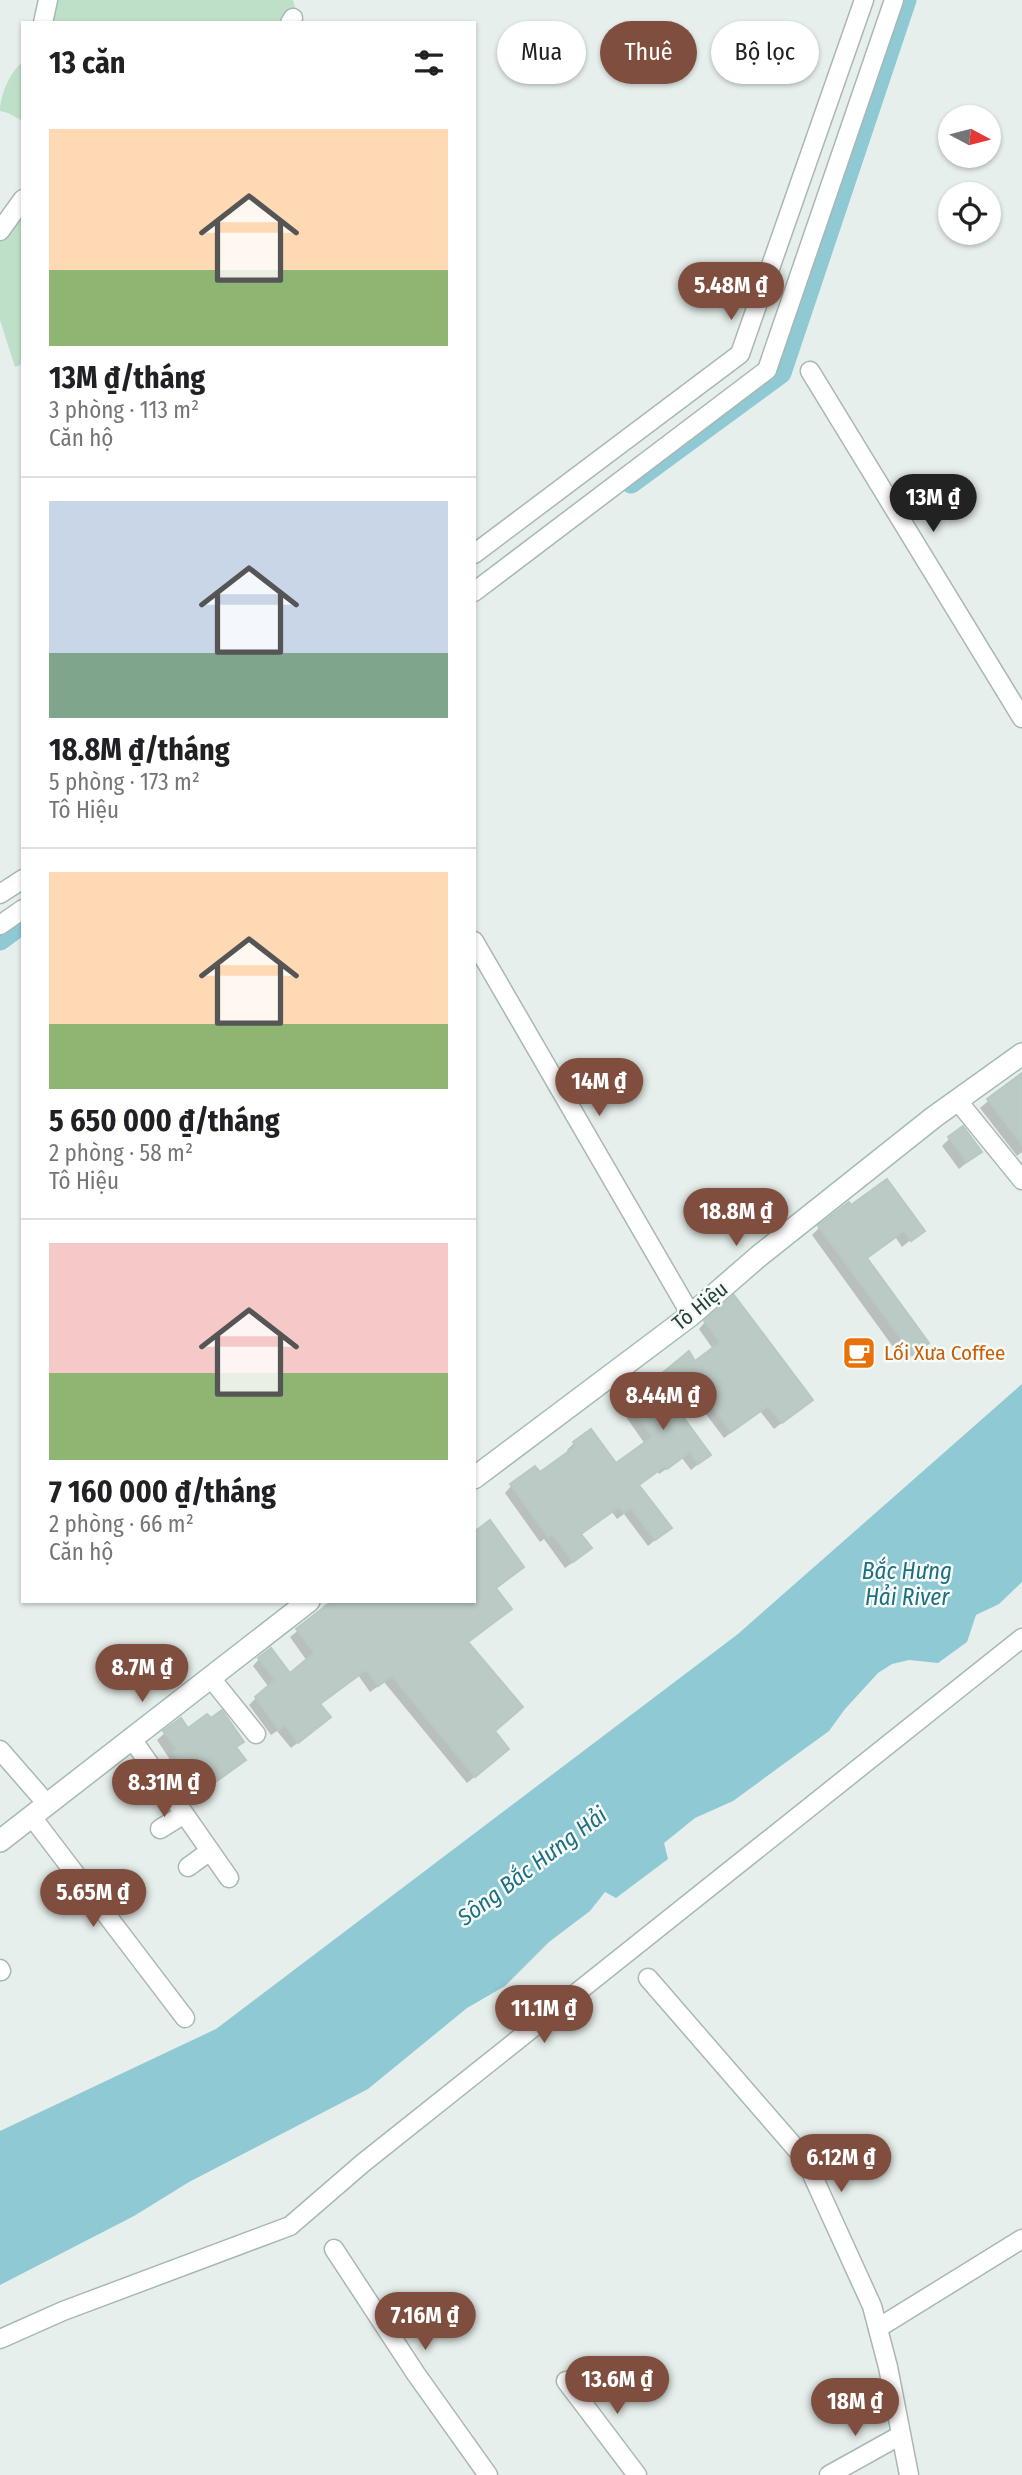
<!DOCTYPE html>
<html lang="vi">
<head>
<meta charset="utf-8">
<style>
  :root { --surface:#fff; --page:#f6f6f6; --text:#202124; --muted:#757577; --line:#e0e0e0; --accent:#7f4e3f }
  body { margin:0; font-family:"Fira Sans Condensed",sans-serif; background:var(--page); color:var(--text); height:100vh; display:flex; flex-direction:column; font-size:26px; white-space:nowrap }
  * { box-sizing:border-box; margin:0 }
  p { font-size:23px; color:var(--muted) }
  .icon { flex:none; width:38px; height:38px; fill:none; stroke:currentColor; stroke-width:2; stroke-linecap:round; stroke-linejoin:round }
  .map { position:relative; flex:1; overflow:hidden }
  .sheet { position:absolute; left:21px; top:21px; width:455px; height:1582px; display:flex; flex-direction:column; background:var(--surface); border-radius:0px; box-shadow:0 2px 5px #0004 }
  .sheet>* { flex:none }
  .guide { position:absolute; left:497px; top:21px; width:420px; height:63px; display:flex; gap:14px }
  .needle { width:46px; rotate:97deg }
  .fabs { position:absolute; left:938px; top:105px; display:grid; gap:14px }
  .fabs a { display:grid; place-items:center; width:63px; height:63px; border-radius:50%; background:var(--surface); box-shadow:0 2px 5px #0004; font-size:35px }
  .price { position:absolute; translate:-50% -60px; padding:0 16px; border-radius:24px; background:var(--accent); color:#fff; font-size:23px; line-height:46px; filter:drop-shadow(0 2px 4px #0008) }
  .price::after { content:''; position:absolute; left:50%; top:42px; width:21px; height:16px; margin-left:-10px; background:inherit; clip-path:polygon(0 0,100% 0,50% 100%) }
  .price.on { background:#222; color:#fff }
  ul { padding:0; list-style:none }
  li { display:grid; align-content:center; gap:14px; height:371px; padding:0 28px }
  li+li { border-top:2px solid var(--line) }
  li span { display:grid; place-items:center; height:217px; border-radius:0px; color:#555 }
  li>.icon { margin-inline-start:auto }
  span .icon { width:126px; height:126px; fill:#fffc; stroke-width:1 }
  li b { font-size:30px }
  h2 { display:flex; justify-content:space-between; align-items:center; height:84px; padding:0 28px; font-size:30px }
  .tag { padding:0 24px; border-radius:32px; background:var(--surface); box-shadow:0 2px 5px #0004; font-size:24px; line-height:63px }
  .tag.on { background:var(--accent); color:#fff }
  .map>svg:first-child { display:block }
  .green { fill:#bfe0c8 }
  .water { fill:#8ec9d4 }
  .shadow { fill:#0003 }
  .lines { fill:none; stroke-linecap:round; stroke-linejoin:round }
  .canal { stroke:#8ec9d4; stroke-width:21 }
  .building { fill:#bbcac4; stroke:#b8c9c2; stroke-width:2 }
  .minor-casing { stroke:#a8b8b2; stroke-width:21 }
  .secondary-casing { stroke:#a4bbb3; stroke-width:24 }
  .minor { stroke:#fff; stroke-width:18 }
  .secondary { stroke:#fff; stroke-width:21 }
  .labels { text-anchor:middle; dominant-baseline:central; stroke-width:5; stroke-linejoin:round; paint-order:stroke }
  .street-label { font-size:21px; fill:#24423a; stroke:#f7fbf9 }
  .food-label { font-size:21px; fill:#c56008; stroke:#f7fbf9; text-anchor:start }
  .water-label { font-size:23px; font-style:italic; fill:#1c6f80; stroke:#f7fbf9 }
</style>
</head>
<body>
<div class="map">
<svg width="1022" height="2475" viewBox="0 0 1022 2475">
  <rect width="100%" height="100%" fill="#e6efeb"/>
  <g class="green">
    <polygon points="48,0 293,0 300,23 41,23"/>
    <path d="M23,62V121L8,113L0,111C0,96 10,71 23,62Z"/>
    <polygon points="23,189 23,364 15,367 0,320 0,216"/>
  </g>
  <polygon class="water" points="1022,1384 1022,1582 999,1604 976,1615 967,1642 938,1663 909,1660 892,1664 878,1673 845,1709 829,1731 733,1801 695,1818 664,1843 668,1859 616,1898 605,1892 590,1911 549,1942 505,1986 467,2008 368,2089 189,2182 134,2216 0,2285 0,2131 216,2029 738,1634"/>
  <g class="shadow">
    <polygon points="1022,1072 1022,1152 1017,1156 980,1108"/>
    <polygon points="949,1139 980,1152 959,1169 942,1146"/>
    <polygon points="851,1207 922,1231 902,1247 896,1238 866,1259 927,1343 904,1362 812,1235 820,1227"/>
    <polygon points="705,1322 803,1406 774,1429 760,1411 724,1438 693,1397 676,1411 709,1455 691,1470 682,1458 659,1474 657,1471 638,1486 669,1528 648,1546 624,1514 617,1519 612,1512 580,1535 583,1555 565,1568 544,1539 540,1542 505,1493 511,1486 539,1475 569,1453 567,1450 574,1443 615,1466 645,1444 624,1414 629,1409 626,1406 633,1399 695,1363 713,1349 699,1329"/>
    <polygon points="522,1567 494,1589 510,1609 466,1643 500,1756 467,1783 384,1682 370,1692 358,1675 319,1705 321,1724 291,1748 277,1731 271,1735 249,1705 268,1686 253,1666 259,1659 290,1675 307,1661 290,1637 335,1601 474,1601"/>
    <polygon points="188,1731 235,1748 243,1760 194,1798 167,1761 169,1758 157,1740 165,1733"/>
  </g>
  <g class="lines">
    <g class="canal">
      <polyline points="631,483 781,373 906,0"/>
      <polyline points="0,940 23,923"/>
    </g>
  </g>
  <g class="building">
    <polygon points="1022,1073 1022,1145 987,1099"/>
    <polygon points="963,1126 982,1152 967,1162 948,1137"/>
    <polygon points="887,1179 925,1231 911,1241 904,1231 867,1258 929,1343 913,1355 818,1226 849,1202 851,1205"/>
    <polygon points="734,1295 813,1400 782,1423 768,1406 731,1432 701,1391 678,1410 711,1455 698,1464 690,1452 667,1469 665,1466 639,1485 672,1528 655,1540 631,1508 624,1513 619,1507 581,1534 592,1548 573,1562 552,1534 548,1537 510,1484 535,1466 540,1472 576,1446 573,1442 591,1429 616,1463 652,1437 630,1406 635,1402 632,1398 689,1351 695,1361 720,1342 704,1321"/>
    <polygon points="490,1520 524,1567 496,1588 512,1609 468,1642 523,1707 495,1731 509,1749 475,1777 392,1676 378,1686 366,1670 320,1704 331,1717 298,1743 285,1725 279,1730 255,1697 275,1680 258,1658 271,1648 290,1673 314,1653 296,1629 332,1601 474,1601 474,1532"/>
    <polygon points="222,1710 244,1742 236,1747 246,1760 203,1791 173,1752 176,1749 163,1731 181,1718 188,1728 207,1714 211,1718"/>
  </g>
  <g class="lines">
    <defs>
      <g id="minor">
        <polyline points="43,23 48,0"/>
        <polyline points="290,23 293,18"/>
        <polyline points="0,231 23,199"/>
        <polyline points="810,371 1022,718"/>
        <polyline points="474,554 740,354 864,0"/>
        <polyline points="474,592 767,370 894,0"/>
        <polyline points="0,894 23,879"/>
        <polyline points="0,925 23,909"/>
        <polyline points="474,941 691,1315"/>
        <polyline points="957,1100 1022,1180"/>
        <polyline points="210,1677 256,1734"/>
        <polyline points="132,1739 229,1878"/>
        <polyline points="0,1750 48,1805"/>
        <polyline points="32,1817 185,2018"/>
        <polyline points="160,1829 184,1814"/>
        <polyline points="188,1867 210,1851"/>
        <polyline points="0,1969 1,1971"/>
        <polyline points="648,1978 805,2159 872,2306 888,2367 909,2475"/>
        <polyline points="334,2249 416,2374 488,2475"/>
        <polyline points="878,2328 1022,2239"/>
        <polyline points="0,2339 63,2311 290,2226 363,2163 1022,1638"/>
        <polyline points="566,2381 637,2475"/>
        <polyline points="829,2475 901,2435"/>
      </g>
      <g id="secondary">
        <polyline points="474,1478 691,1315 759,1256 934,1117 1022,1054"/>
        <polyline points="0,1841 309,1601"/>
      </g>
    </defs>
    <use href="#minor" class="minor-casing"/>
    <use href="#secondary" class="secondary-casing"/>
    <use href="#minor" class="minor"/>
    <use href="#secondary" class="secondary"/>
  </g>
  <defs>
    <symbol id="cafe-square" viewBox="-11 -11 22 22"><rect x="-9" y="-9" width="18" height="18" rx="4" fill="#e8710a" stroke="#f7fbf9"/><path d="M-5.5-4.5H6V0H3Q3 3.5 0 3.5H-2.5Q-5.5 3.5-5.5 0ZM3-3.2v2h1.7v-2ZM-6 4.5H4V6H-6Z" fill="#fff"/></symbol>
  </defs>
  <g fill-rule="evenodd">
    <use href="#cafe-square" x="840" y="1334" width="38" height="38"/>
  </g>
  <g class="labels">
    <g class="street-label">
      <text transform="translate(700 1306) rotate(-39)">Tô Hiệu</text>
    </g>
    <g class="food-label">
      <text x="884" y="1353">Lối Xưa Coffee</text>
    </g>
    <g class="water-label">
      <text x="907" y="1571">Bắc Hưng<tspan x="907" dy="26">Hải River</tspan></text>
      <text transform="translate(532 1866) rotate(-37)">Sông Bắc Hưng Hải</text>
    </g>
  </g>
</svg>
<div class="fabs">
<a><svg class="needle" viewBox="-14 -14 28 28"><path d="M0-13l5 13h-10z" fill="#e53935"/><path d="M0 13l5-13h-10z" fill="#757577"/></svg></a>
<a><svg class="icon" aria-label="locate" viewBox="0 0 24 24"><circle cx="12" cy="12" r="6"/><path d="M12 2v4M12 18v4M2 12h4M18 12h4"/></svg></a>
</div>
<b class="price" style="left:731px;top:322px">5.48M ₫</b>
<b class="price on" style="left:933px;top:534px">13M ₫</b>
<b class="price" style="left:599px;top:1118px">14M ₫</b>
<b class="price" style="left:736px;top:1248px">18.8M ₫</b>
<b class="price" style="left:663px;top:1432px">8.44M ₫</b>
<b class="price" style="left:142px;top:1704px">8.7M ₫</b>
<b class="price" style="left:164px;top:1819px">8.31M ₫</b>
<b class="price" style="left:93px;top:1929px">5.65M ₫</b>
<b class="price" style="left:544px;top:2045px">11.1M ₫</b>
<b class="price" style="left:841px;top:2194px">6.12M ₫</b>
<b class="price" style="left:425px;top:2352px">7.16M ₫</b>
<b class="price" style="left:617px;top:2416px">13.6M ₫</b>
<b class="price" style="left:855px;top:2438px">18M ₫</b>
<div class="guide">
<a class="tag">Mua</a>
<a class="tag on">Thuê</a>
<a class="tag">Bộ lọc</a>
</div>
<section class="sheet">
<h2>13 căn<svg class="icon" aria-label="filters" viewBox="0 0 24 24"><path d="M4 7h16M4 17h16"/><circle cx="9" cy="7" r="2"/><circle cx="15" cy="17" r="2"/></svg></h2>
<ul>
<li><span style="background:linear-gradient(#ffd9b3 65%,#8fb573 0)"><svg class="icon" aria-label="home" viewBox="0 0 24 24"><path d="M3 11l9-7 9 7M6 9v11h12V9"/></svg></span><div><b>13M ₫/tháng</b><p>3 phòng · 113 m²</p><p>Căn hộ</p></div></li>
<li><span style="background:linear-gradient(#c9d6e8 70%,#7fa58c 0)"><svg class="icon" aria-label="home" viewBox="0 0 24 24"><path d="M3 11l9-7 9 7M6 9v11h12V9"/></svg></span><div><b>18.8M ₫/tháng</b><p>5 phòng · 173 m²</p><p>Tô Hiệu</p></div></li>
<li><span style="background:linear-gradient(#ffd9b3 70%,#8fb573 0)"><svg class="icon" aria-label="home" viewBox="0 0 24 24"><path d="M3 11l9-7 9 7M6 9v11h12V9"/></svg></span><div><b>5 650 000 ₫/tháng</b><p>2 phòng · 58 m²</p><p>Tô Hiệu</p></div></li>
<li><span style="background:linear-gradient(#f6c9c9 60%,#8fb573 0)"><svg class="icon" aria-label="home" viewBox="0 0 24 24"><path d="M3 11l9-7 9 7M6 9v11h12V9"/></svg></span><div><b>7 160 000 ₫/tháng</b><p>2 phòng · 66 m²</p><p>Căn hộ</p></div></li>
</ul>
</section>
</div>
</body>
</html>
